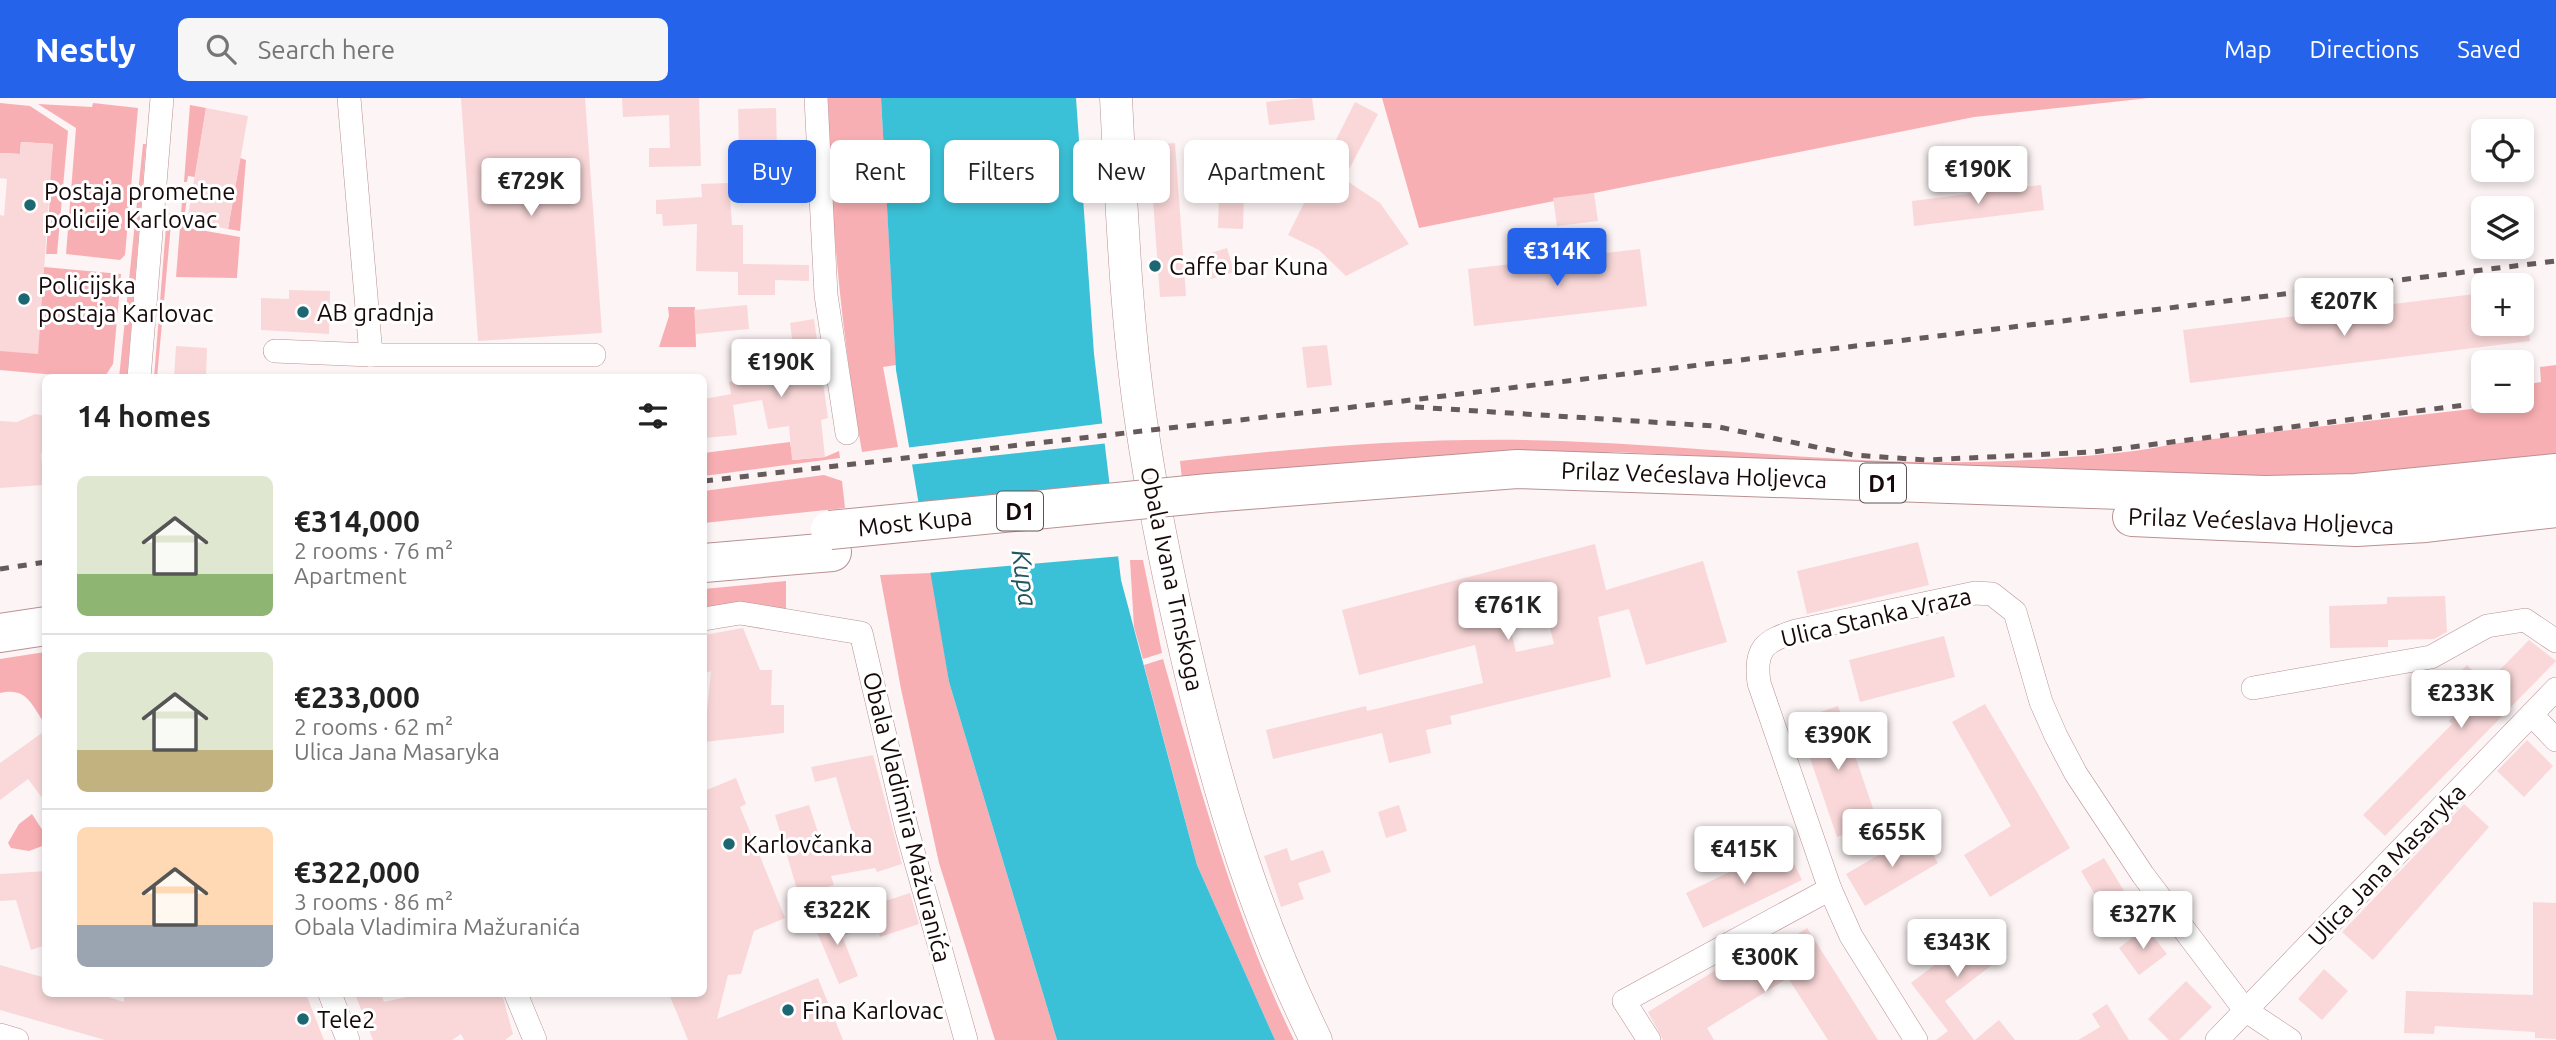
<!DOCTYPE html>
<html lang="en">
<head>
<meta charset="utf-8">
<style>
  :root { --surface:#fff; --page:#f6f6f6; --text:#222; --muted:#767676; --line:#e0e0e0; --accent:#2563eb }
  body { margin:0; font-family:Ubuntu,sans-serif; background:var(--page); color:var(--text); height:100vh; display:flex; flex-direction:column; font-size:26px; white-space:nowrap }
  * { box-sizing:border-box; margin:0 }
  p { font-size:23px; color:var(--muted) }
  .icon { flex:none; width:38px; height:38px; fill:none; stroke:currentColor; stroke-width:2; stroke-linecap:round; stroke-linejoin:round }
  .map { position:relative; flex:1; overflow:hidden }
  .sheet { position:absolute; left:42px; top:276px; width:665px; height:623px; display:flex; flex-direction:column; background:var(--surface); border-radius:10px; box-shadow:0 4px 10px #0003 }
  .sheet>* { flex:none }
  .hud { position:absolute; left:728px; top:42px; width:665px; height:63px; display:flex; gap:14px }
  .controls { position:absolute; left:2471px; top:21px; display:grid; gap:14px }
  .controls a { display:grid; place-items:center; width:63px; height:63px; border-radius:10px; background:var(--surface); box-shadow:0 4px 10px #0003; font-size:35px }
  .price { position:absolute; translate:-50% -60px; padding:0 16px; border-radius:7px; background:#fff; color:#222; font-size:23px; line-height:46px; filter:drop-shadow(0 2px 4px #0008) }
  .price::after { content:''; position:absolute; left:50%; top:42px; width:21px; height:16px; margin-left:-10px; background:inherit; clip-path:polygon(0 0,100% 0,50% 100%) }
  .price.selected { background:var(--accent); color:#fff }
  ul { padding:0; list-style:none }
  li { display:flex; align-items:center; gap:21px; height:175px; padding:0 35px }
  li+li { border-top:2px solid var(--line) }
  li span { display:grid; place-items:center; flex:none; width:196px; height:140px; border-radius:10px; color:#555 }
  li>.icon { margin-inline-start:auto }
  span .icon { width:84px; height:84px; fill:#fffc; stroke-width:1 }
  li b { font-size:30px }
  h2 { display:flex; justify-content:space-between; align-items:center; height:84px; padding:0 35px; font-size:30px }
  .pill { padding:0 24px; border-radius:10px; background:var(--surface); box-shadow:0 4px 10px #0003; font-size:24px; line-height:63px }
  .pill.selected { background:var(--accent); color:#fff }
  header { display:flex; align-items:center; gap:42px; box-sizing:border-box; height:98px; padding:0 35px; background:var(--accent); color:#fff }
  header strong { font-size:33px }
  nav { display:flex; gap:38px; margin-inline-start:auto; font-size:24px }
  .search { width:490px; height:63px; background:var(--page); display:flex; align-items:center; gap:18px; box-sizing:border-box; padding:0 24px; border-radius:10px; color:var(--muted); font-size:26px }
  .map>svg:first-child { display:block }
  .green { fill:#f8afb3 }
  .water { fill:#3bc1d7 }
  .pier { fill:#fdf4f5 }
  .building { fill:#fad8d9; fill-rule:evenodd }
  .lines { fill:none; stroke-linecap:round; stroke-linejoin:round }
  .street-casing { stroke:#b99193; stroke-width:24 }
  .secondary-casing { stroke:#b99193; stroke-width:33 }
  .highway-casing { stroke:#b99193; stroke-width:40 }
  .street { stroke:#fff; stroke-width:23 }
  .secondary { stroke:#fff; stroke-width:32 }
  .highway { stroke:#fff; stroke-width:38 }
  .rail { stroke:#675a5b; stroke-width:5; stroke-dasharray:9 9; stroke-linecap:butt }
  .highway-bridge-casing { stroke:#b99193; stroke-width:40; stroke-linecap:butt }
  .highway-bridge { stroke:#fff; stroke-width:38 }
  .poi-dot { fill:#1d6772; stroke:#fff; stroke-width:2.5 }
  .labels { text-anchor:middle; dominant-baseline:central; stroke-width:6; stroke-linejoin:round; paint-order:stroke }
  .shield { fill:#fff; stroke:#5d5354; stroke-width:2 }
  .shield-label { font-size:23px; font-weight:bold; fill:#17090a }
  .poi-label { font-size:24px; fill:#17090a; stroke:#fff; text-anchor:start }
  .street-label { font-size:24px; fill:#17090a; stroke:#fff }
  .water-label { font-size:26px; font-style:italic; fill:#215760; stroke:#fff }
</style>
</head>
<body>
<header>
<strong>Nestly</strong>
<div class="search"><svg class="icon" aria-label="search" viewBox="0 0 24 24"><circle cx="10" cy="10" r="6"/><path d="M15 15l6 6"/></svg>Search here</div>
<nav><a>Map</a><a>Directions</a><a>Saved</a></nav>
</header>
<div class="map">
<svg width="2556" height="942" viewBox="0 0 2556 942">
  <rect width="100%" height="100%" fill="#fdf4f5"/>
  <g class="green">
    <path d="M828,0H881L896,267L883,269L898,349L862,354C842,237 830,119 828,0Z"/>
    <polygon points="1382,0 2149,0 1974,19 1419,130"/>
    <polygon points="0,5 30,8 68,33 57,156 46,156 51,84 48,84 53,46 21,44 20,56 0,55"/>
    <polygon points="93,5 138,10 125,157 120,162 66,156 76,30 38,6 92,9"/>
    <polygon points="190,7 206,10 195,79 188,78 187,84 184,84"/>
    <polygon points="143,46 146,46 127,280 119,280"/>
    <polygon points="240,60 246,62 240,133 228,131"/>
    <polygon points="183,91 188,92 183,129 240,139 237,180 176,179"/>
    <polygon points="172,115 157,280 154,280 167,116"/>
    <polygon points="44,169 121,176 113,266 106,277 89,280 0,272 0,253"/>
    <polygon points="668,209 695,209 696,249 659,249 669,218"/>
    <path d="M2556,267V364L2300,385L1614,354L1182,381L1180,363C1306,349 1434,338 1561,343C1727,349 1892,374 2058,360C2099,357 2139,354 2179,345L2497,308V303H2522V287L2541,284L2540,269Z"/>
    <polygon points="790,344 793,362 825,359 839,353 840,360 704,378 704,355"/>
    <polygon points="824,377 842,383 845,410 704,425 704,393"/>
    <polygon points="1130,462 1143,462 1162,555 1143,561 1134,529"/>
    <polygon points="932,475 949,584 1057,942 995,942 939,765 901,591 880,477"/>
    <polygon points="786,483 786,511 704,510 704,491"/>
    <path d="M45,554H46L45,626C31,606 27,589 0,595V561Z"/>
    <path d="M1163,561C1200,690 1235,821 1294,942H1275L1197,767L1144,567Z"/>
    <polygon points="32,716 45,736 45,747 29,753 11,750 8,745 19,726"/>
  </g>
  <polygon class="water" points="881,0 1076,0 1094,256 1121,482 1197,767 1275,942 1057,942 949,584 896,272"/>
  <g class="pier">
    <polygon points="1106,325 1109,345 908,367 905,350"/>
    <polygon points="1114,390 1122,458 927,475 915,407"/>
  </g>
  <g class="building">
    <polygon points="461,0 585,0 602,235 478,243"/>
    <polygon points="622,0 699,0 701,68 649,69 649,50 670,50 669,17 623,19"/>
    <polygon points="1303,0 1312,0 1315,22 1269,27 1266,4"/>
    <polygon points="1355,4 1378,16 1344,81 1380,105 1409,146 1346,178 1319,152 1288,137"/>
    <polygon points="206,10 248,18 228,131 187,124"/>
    <polygon points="776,10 777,53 739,54 738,11"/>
    <polygon points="21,44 53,46 38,256 0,253 0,117 4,118 7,81 0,80 0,55 20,56"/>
    <polygon points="1175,45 1186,198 1160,199 1149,47"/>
    <polygon points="729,85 732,127 743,127 743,166 809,167 809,183 775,182 775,197 738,197 738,174 696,173 697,126 663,128 662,116 656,116 656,102 702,99 701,86"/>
    <polygon points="2041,87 2044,112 1914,128 1912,103"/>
    <polygon points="1219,90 1244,91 1243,131 1218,130"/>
    <polygon points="1594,95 1598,123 1557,128 1553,100"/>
    <polygon points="1227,150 1234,174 1211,181 1204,157"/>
    <polygon points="1640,151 1647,208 1474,228 1468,171"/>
    <polygon points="289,192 330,193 329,236 261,232 261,200 289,201"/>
    <polygon points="2483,195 2483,226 2528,226 2530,243 2190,285 2183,232"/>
    <polygon points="747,207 749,231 696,236 694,212"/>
    <polygon points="814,221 828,320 821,322 825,359 792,362 789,328 768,331 762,302 733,307 737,337 704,340 704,301 731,296 729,284 796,272 790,225"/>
    <polygon points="1327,247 1332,287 1307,290 1302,249"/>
    <polygon points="176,248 207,250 206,280 174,280"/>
    <polygon points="35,316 46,318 46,353 41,356 44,387 0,390 0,323 17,324"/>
    <polygon points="1918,444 1929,487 1807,516 1797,473"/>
    <path d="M1595,446L1606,492L1703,463L1727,544L1646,567L1629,511L1598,519L1611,579L1450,618L1452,626L1426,632L1431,655L1389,665L1382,635L1273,661L1266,632L1366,608L1367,613L1483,585L1475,547L1359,577L1342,512ZM1542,498L1554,546L1516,554L1505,508Z"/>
    <polygon points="2445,498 2447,534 2434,541 2388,542 2388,549 2330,550 2329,508 2387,506 2387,499"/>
    <polygon points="743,530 760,572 772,572 771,607 784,607 784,635 704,644 711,573 704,576 704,537"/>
    <polygon points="1944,538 1955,579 1860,604 1849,562"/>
    <polygon points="2529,542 2556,563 2385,738 2363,717 2452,626 2449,623 2461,612 2441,593 2467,567 2486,586"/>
    <polygon points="1985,606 2070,750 1990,799 1964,757 2011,728 1952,624"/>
    <polygon points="1838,608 1878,725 1837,739 1797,622"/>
    <polygon points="46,632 46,705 28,681 0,702 0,665"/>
    <polygon points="2527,642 2553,668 2524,699 2497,673"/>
    <polygon points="873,657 902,766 877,774 875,770 831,778 834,787 799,798 775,717 809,707 824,753 855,744 836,679 815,684 811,669"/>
    <polygon points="736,680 746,706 740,709 785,820 754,833 741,876 728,877 717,921 818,880 843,942 688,942 669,896 704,896 704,693"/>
    <polygon points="2464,706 2489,729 2373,862 2342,834"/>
    <polygon points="1399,707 1407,733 1386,740 1378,714"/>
    <polygon points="1920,733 1938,765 1865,808 1846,776"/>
    <polygon points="1785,747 1802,782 1703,830 1686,795"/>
    <polygon points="1287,750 1291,763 1323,752 1331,774 1298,785 1304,801 1281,809 1264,758"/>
    <polygon points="2104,760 2124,793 2101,807 2081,773"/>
    <polygon points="46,773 46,847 31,852 16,802 0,803 0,776"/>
    <polygon points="910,795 919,826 880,839 870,808"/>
    <polygon points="2533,804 2556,805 2556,941 2535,940 2535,934 2435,928 2434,936 2404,935 2406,893 2533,897"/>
    <polygon points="842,815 850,835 842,838 858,878 839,886 814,827"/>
    <polygon points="1984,829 2005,857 1945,903 1974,942 1936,942 1948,933 1911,885"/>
    <polygon points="2146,829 2167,856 2139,877 2119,850"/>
    <polygon points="1807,830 1878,942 1828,942 1788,880 1707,930 1714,942 1663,942 1648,914 1745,854 1752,866"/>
    <polygon points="0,867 46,880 46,896 99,896 124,904 124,896 306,896 324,942 105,942 0,912"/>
    <polygon points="2324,871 2348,893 2322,922 2298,901"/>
    <polygon points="2186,883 2212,909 2179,942 2169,942 2148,921"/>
    <polygon points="355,896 381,896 384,904 420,896 502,896 513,936 505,942 464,942 461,936 452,942 373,942"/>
    <polygon points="2107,906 2129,942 2078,942 2100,929 2092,916"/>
    <polygon points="1999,922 2015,942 1975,942"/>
  </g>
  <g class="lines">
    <defs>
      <g id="street">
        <polyline points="816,0 826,197 847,335"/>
        <polyline points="275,253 371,257 349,0"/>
        <polyline points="371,257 594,257"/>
        <polyline points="139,280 162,0"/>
        <polyline points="704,521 740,515 861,535 907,732 966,942"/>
        <polyline points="2253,590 2431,559 2487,528 2525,522 2556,543"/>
        <polyline points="2532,617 2556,642"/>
        <path d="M1830,791L1759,585C1754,550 1765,543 1796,533L1975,495L1992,496L2015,514L2041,604L2056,638L2076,676L2143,777L2245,912L2290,942"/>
        <polyline points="330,896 348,942"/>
        <polyline points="516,896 535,942"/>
        <polyline points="0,937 17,942"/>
        <polyline points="1649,942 1624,903 1830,791 1851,838 1916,942"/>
        <polyline points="2217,942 2556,591"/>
      </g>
      <path id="secondary" d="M1116,0C1122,116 1126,233 1145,349C1157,426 1173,501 1191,577C1221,704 1258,825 1316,942"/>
      <g id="highway">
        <polyline points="1209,395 1517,371 2265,397 2356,395 2556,375"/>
        <polyline points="2132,419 2356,429 2426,425 2556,410"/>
        <polyline points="704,465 832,454"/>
        <polyline points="0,535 46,528"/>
      </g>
    </defs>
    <use href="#street" class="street-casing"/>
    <use href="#secondary" class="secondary-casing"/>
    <use href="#highway" class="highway-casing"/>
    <use href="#street" class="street"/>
    <use href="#secondary" class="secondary"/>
    <use href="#highway" class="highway"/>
    <g class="rail">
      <polyline points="1415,309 1714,328 1854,357 1926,362 2093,354 2465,307"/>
      <polyline points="704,383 1345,310 2556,163"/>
      <polyline points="0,471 46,464"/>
    </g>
    <defs>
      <polyline id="highway-bridge" points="830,432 1209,395"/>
    </defs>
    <use href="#highway-bridge" class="highway-bridge-casing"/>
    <use href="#highway-bridge" class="highway-bridge"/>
  </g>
  <g class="poi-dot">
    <circle cx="30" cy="107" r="7"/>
    <circle cx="1155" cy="168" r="7"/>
    <circle cx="24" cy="201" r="7"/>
    <circle cx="303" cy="214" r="7"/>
    <circle cx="729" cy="746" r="7"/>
    <circle cx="788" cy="912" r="7"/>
    <circle cx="303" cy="921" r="7"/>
  </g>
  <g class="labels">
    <g class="shield">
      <rect x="1860" y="365.5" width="46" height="39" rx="5"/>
      <rect x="997" y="393.5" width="46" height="39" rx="5"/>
    </g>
    <g class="shield-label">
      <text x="1883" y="385">D1</text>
      <text x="1020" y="413">D1</text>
    </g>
    <g class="poi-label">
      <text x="44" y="93">Postaja prometne<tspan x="44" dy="28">policije Karlovac</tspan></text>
      <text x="1169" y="168">Caffe bar Kuna</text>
      <text x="38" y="187">Policijska<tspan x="38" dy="28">postaja Karlovac</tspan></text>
      <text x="317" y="214">AB gradnja</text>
      <text x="743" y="746">Karlovčanka</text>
      <text x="802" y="912">Fina Karlovac</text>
      <text x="317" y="921">Tele2</text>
    </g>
    <g class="street-label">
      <text transform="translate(1694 377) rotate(2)">Prilaz Većeslava Holjevca</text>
      <text transform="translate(2261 423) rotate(2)">Prilaz Većeslava Holjevca</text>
      <text transform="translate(915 424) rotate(-6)">Most Kupa</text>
      <text transform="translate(1172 481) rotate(78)">Obala Ivana Trnskoga</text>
      <text transform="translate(1876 519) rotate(-13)">Ulica Stanka Vraza</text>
      <text transform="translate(907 719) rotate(76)">Obala Vladimira Mažuranića</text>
      <text transform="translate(2387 767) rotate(-46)">Ulica Jana Masaryka</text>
    </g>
    <g class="water-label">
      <text transform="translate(1025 480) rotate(82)">Kupa</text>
    </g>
  </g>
</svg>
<div class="controls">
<a><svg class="icon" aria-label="locate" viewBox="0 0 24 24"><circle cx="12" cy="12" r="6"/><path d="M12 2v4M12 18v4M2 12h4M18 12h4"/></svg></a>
<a><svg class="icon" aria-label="layers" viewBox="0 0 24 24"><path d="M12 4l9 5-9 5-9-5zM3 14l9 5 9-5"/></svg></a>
<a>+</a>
<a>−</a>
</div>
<b class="price" style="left:1978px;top:108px">€190K</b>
<b class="price" style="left:531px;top:120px">€729K</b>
<b class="price selected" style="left:1557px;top:190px">€314K</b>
<b class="price" style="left:2344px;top:240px">€207K</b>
<b class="price" style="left:781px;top:301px">€190K</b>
<b class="price" style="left:1508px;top:544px">€761K</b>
<b class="price" style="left:2461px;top:632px">€233K</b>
<b class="price" style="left:1838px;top:674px">€390K</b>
<b class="price" style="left:1892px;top:771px">€655K</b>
<b class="price" style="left:1744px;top:788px">€415K</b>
<b class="price" style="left:837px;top:849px">€322K</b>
<b class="price" style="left:2143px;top:853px">€327K</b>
<b class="price" style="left:1957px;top:881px">€343K</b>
<b class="price" style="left:1765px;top:896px">€300K</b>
<div class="hud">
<a class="pill selected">Buy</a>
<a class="pill">Rent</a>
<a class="pill">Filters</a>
<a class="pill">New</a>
<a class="pill">Apartment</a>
</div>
<section class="sheet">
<h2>14 homes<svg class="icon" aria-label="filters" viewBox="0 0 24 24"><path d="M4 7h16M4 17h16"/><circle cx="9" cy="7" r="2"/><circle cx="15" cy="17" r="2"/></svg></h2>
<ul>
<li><span style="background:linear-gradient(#dfe7d0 70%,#8fb573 0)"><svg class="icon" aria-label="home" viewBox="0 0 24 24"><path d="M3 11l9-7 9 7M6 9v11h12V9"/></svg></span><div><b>€314,000</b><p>2 rooms · 76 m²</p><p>Apartment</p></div></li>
<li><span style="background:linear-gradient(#dfe7d0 70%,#c2b280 0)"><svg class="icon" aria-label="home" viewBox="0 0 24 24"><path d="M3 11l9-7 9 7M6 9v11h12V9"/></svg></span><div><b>€233,000</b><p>2 rooms · 62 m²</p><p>Ulica Jana Masaryka</p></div></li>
<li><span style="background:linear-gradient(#ffd9b3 70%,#9aa5b1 0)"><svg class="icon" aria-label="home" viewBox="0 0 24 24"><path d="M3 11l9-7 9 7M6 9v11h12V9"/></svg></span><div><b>€322,000</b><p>3 rooms · 86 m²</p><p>Obala Vladimira Mažuranića</p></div></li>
</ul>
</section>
</div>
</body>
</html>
